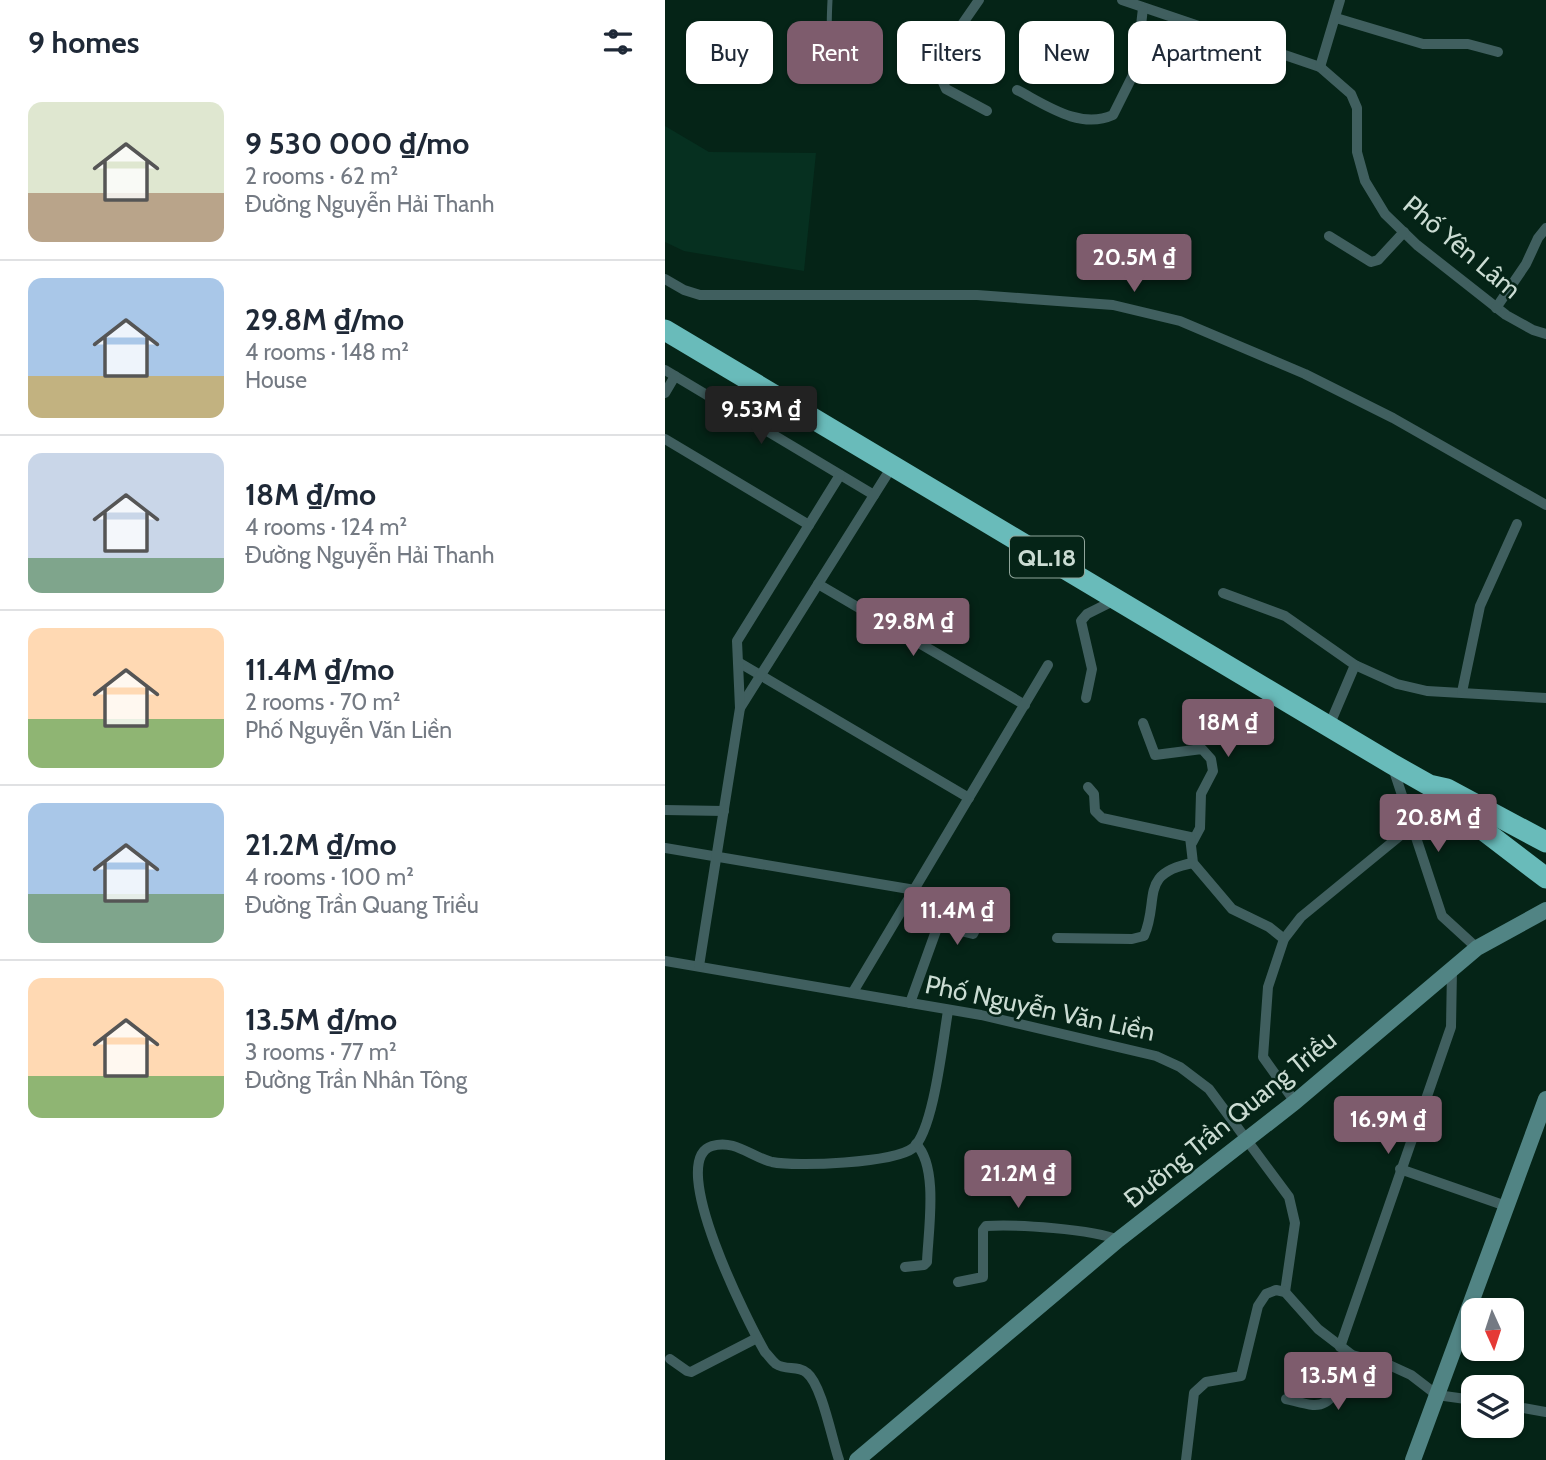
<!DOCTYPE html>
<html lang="en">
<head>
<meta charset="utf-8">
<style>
  :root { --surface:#fff; --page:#f6f6f7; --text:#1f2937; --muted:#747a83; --line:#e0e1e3; --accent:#7e5c6d }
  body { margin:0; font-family:Cabin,sans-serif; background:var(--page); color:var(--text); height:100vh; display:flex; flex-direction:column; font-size:26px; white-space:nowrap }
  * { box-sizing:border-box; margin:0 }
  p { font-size:23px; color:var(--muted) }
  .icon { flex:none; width:38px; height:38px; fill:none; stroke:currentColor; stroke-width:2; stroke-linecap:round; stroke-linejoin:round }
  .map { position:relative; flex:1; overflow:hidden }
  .drawer { display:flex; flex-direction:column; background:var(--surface); width:665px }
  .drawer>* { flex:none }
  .top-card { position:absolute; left:21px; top:21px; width:665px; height:63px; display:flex; gap:14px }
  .needle { width:46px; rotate:177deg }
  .fabs { position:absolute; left:796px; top:1298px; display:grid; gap:14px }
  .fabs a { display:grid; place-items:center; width:63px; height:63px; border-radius:14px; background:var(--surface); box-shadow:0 2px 5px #0004; font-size:35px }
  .price { position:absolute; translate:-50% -60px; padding:0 16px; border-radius:7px; background:var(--accent); color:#fff; font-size:23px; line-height:46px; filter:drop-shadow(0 2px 4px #0008) }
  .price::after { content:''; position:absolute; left:50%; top:42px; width:21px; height:16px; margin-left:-10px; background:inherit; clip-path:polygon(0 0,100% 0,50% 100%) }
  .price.current { background:#222; color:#fff }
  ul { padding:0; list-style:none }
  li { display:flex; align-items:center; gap:21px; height:175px; padding:0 28px }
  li+li { border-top:2px solid var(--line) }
  li span { display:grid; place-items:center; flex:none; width:196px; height:140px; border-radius:14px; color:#555 }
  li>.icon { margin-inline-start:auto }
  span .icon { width:84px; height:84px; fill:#fffc; stroke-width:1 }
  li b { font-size:30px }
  h2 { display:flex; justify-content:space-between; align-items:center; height:84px; padding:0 28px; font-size:30px }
  .pill { padding:0 24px; border-radius:14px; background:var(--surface); box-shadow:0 2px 5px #0004; font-size:24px; line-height:63px }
  .pill.current { background:var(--accent); color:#fff }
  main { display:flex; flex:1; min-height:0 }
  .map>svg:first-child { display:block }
  .built { fill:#063020 }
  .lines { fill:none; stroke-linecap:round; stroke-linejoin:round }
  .lane { stroke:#405f5f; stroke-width:5 }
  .street { stroke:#405f5f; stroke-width:10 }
  .secondary { stroke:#518484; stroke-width:16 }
  .highway { stroke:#69bbba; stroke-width:21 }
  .labels { text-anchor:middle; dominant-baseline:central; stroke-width:5; stroke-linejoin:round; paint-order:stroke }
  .shield { fill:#052417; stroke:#90a59b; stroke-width:2 }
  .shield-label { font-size:24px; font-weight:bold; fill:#cbdcd3 }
  .street-label { font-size:26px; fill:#cbdcd3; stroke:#052417 }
</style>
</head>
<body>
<main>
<section class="drawer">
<h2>9 homes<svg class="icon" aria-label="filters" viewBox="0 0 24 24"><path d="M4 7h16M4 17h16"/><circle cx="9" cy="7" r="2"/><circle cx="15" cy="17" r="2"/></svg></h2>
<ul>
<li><span style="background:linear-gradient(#dfe7d0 65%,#b9a48a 0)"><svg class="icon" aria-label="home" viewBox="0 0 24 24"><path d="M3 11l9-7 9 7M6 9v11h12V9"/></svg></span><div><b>9 530 000 ₫/mo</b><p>2 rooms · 62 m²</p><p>Đường Nguyễn Hải Thanh</p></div></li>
<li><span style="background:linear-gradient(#a9c7e8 70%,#c2b280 0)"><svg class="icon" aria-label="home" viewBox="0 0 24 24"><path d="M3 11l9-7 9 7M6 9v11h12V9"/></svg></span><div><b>29.8M ₫/mo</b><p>4 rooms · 148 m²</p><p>House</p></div></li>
<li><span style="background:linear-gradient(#c9d6e8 75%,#7fa58c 0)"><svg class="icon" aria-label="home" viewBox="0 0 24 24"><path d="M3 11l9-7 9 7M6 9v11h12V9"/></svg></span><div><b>18M ₫/mo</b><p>4 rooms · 124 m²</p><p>Đường Nguyễn Hải Thanh</p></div></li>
<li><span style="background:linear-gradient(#ffd9b3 65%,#8fb573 0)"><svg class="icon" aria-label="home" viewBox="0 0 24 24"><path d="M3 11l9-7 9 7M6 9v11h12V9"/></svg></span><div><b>11.4M ₫/mo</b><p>2 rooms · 70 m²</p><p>Phố Nguyễn Văn Liền</p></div></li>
<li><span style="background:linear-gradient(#a9c7e8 65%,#7fa58c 0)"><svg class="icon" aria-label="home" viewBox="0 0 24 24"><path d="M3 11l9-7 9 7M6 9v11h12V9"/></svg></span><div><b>21.2M ₫/mo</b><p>4 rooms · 100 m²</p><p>Đường Trần Quang Triều</p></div></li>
<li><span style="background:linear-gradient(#ffd9b3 70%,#8fb573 0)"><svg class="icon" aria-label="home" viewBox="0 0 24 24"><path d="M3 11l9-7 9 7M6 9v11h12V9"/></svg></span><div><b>13.5M ₫/mo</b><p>3 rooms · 77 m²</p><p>Đường Trần Nhân Tông</p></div></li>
</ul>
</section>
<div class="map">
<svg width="881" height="1460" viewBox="0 0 881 1460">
  <rect width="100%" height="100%" fill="#052417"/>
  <polygon class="built" points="0,126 44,152 151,153 139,271 19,251 0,242"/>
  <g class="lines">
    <path class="lane" d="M165,0C163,43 163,37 197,62"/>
    <g class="street">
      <polyline points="314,0 298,23 277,80 281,89 322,111"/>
      <polyline points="457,0 655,67 686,94 692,108 692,152 700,181 720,214 752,245 841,315 868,330 881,334"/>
      <polyline points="671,18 758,44 803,44 833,52"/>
      <polyline points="655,67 675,0"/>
      <path d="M352,90C381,105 415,130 448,115L471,69L478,8"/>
      <polyline points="664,236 706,262 713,260 739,232"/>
      <polyline points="0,279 19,290 35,295 312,295 448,305 515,321 640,374 728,418 881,505"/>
      <polyline points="831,308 861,264 873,238 881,228"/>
      <polyline points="0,370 209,495"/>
      <polyline points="0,393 10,376"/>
      <polyline points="0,439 144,525"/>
      <polyline points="153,584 360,705"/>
      <polyline points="558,593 620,616 690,665 732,684 762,691 881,698"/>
      <polyline points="73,662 304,798"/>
      <polyline points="797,692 815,606 852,524"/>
      <polyline points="421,698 427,669 416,621 422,614 452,599"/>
      <polyline points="75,708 228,465"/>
      <polyline points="478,723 490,755 537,749 546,759 548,771 536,794 535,828 527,843"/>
      <polyline points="664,726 690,665"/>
      <polyline points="728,768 777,916 812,948"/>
      <polyline points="423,787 429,794 430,811 437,818 525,837 528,863 567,909 604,927 619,939"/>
      <polyline points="0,810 59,811"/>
      <polyline points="0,848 250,890"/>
      <path d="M392,938L467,939L479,936C495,900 473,873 528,863"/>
      <polyline points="0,961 316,1015 491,1056 515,1067 544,1089 624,1197 630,1223 620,1292"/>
      <polyline points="34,966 75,708 72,641 175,475"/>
      <polyline points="188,992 383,665"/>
      <polyline points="245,1003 272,928 279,927 308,934 327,895"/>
      <polyline points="630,1102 598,1057 603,987 619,939 636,917 747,826"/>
      <polyline points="735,1169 841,1206"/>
      <path d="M240,1267L259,1265L262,1262C263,1232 274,1167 251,1144"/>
      <path d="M293,1282L318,1277V1230L321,1226C350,1224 428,1229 453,1240"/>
      <polyline points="675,1347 786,1027 787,969"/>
      <polyline points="5,1359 22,1371 26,1372 92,1338"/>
      <path d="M621,1399C630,1401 639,1404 648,1405C672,1407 679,1372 687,1355"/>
      <polyline points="847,1406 881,1412"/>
      <path d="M174,1460C167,1440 157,1385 142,1373C133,1365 121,1371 111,1364C107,1361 104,1356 100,1352C84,1324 0,1160 47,1146C70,1139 86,1157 107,1162C131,1167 229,1163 248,1148C269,1130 278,1039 283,1011"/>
      <polyline points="521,1460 529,1393 541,1382 576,1376 593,1306 601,1294 611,1290 620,1292 653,1329 687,1355 722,1364 746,1375 772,1395 808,1400"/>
    </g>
    <g class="secondary">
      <polyline points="192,1460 453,1240 630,1102 812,948 881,910"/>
      <polyline points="748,1460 881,1099"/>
    </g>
    <g class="highway">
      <polyline points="0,330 727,764 764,785 782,789 881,842"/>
      <polyline points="775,797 881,878"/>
    </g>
  </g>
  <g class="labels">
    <rect class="shield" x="345" y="536.5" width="74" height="41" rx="5"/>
    <g class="shield-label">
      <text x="382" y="557">QL.18</text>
    </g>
    <g class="street-label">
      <text transform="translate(797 247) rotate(40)">Phố Yên Lâm</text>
      <text transform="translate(375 1008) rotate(12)">Phố Nguyễn Văn Liền</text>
      <text transform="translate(565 1119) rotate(-39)">Đường Trần Quang Triều</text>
    </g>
  </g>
</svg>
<div class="fabs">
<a><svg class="needle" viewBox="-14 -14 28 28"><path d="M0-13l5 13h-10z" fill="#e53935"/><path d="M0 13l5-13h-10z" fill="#747a83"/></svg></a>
<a><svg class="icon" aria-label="layers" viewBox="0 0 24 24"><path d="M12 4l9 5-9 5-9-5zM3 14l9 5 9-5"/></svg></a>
</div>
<b class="price" style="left:469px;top:294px">20.5M ₫</b>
<b class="price current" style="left:96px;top:446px">9.53M ₫</b>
<b class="price" style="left:248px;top:658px">29.8M ₫</b>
<b class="price" style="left:563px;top:759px">18M ₫</b>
<b class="price" style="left:773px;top:854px">20.8M ₫</b>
<b class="price" style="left:292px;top:947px">11.4M ₫</b>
<b class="price" style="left:723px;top:1156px">16.9M ₫</b>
<b class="price" style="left:353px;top:1210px">21.2M ₫</b>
<b class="price" style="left:673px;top:1412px">13.5M ₫</b>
<div class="top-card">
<a class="pill">Buy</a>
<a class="pill current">Rent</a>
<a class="pill">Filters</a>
<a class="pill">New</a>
<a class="pill">Apartment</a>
</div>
</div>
</main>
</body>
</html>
